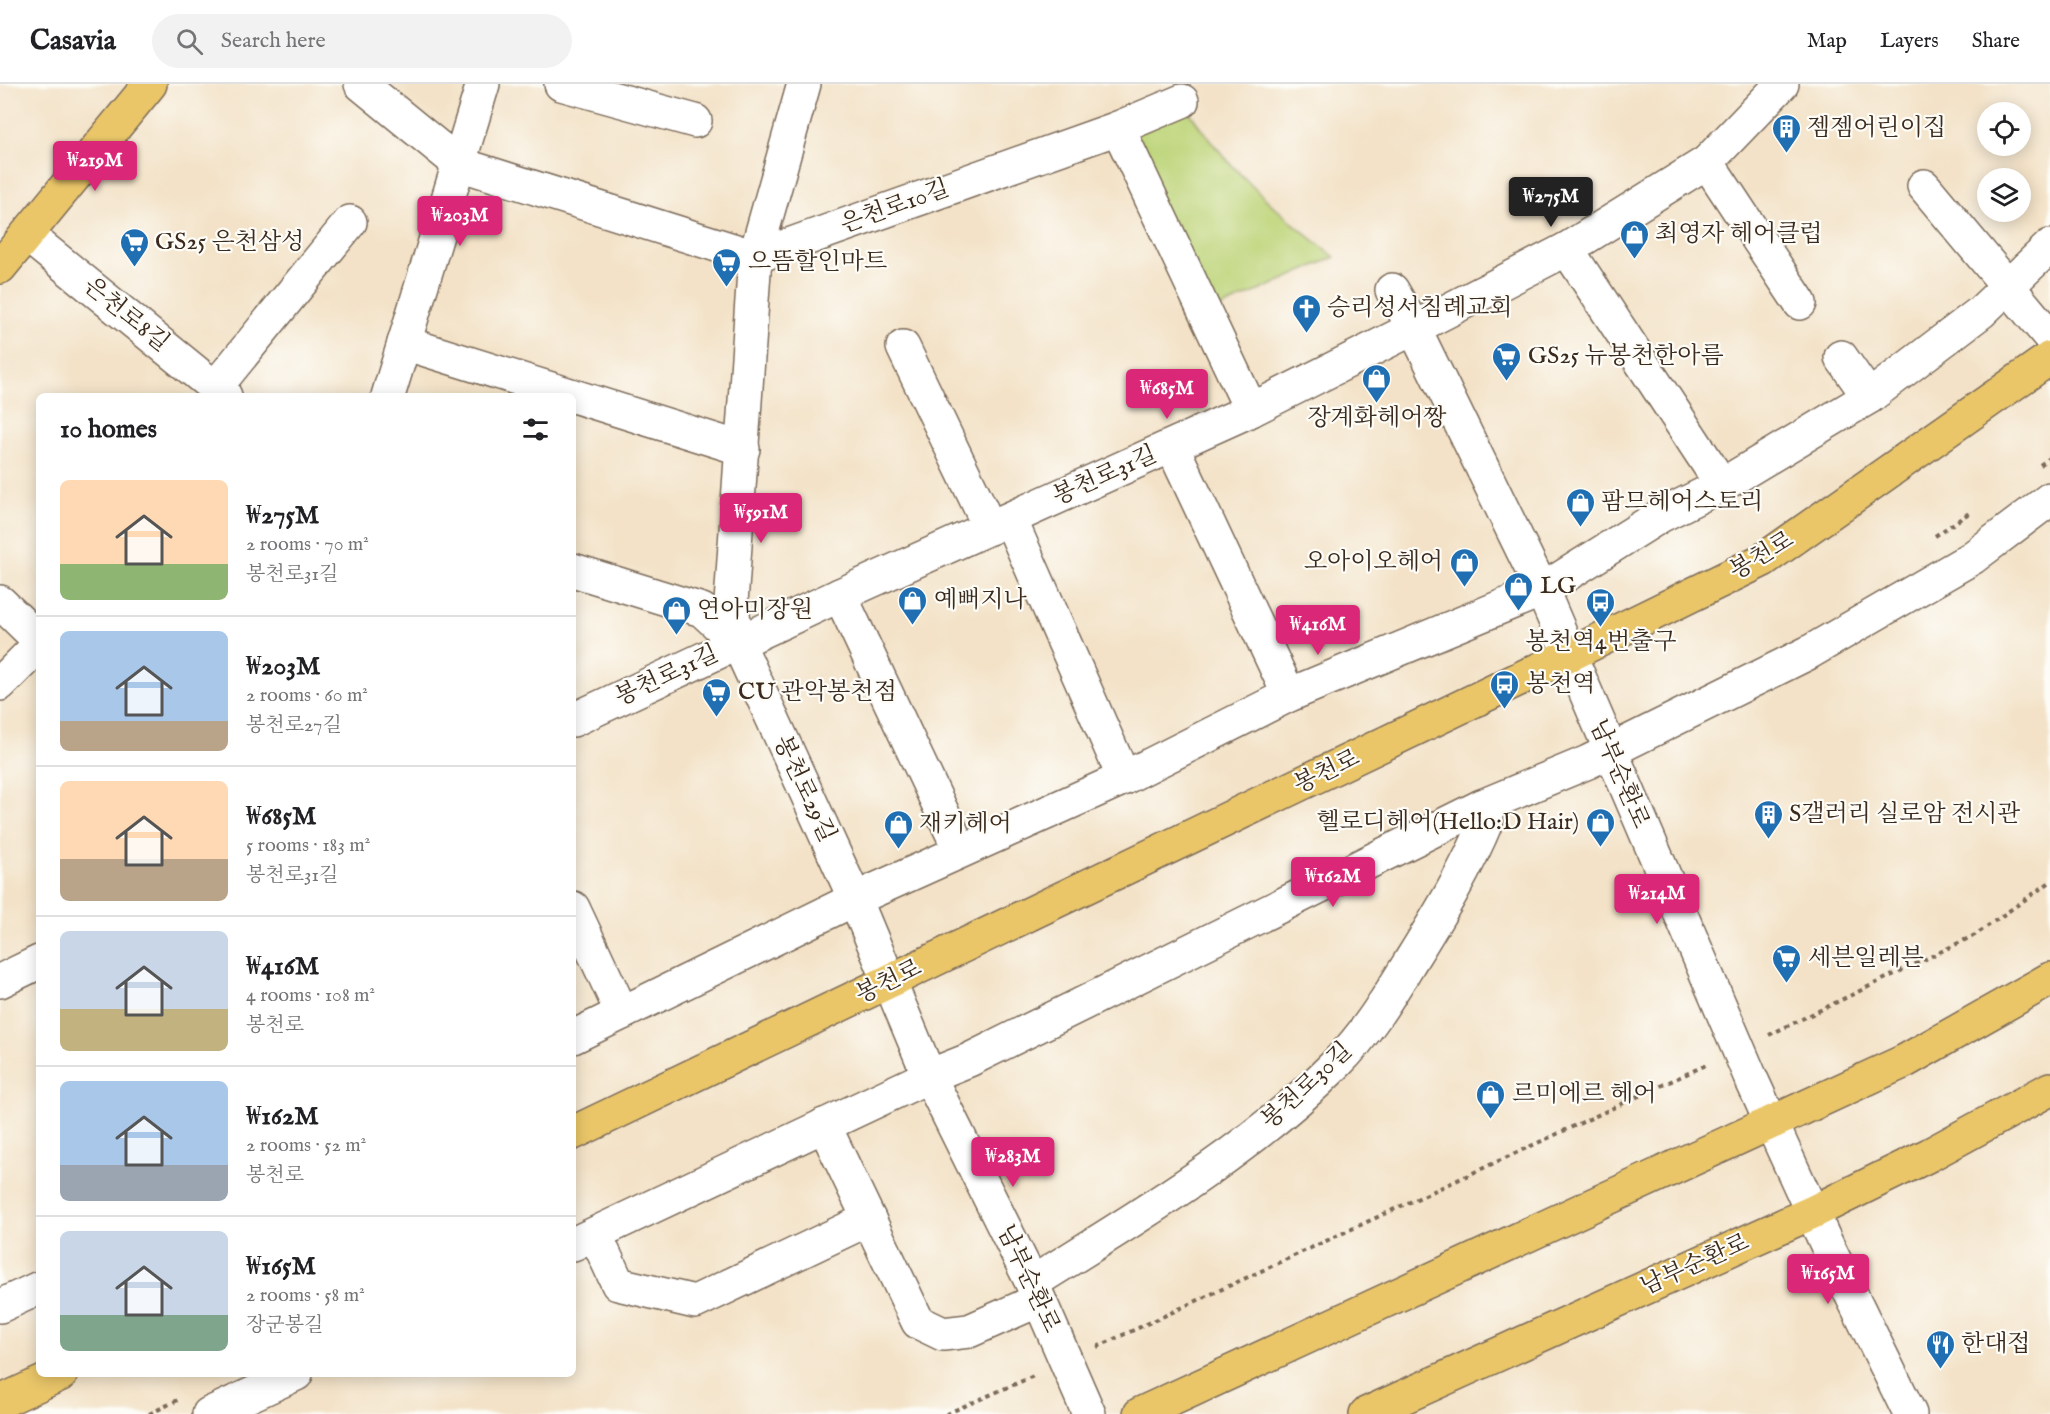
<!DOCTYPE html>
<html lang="en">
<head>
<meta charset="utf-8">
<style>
  :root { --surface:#fff; --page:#f2f2f2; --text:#202124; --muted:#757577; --line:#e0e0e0; --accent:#db2777 }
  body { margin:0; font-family:"IM FELL English","Noto Serif KR",serif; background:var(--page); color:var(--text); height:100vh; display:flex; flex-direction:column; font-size:22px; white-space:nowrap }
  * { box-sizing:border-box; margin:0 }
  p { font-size:20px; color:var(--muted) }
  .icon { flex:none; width:33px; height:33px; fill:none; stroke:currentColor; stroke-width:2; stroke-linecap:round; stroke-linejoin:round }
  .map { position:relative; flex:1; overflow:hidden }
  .details { position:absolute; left:36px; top:309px; width:540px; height:984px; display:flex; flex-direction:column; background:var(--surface); border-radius:9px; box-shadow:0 3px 15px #0003 }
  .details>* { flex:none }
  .controls { position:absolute; left:1977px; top:18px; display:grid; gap:12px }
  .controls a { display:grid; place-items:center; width:54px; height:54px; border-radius:50%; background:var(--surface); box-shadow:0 3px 15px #0003; font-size:30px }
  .price { position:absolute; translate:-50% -51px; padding:0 14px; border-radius:6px; background:var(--accent); color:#fff; font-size:20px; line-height:39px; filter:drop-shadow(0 2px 3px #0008) }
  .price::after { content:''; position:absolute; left:50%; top:36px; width:18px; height:14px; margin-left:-9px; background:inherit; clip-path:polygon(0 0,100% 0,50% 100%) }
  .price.active { background:#222; color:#fff }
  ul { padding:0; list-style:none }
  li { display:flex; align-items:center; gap:18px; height:150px; padding:0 24px }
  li+li { border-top:2px solid var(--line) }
  li span { display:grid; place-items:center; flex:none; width:168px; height:120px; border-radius:9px; color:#555 }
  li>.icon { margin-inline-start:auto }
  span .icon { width:72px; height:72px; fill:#fffc; stroke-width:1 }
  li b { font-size:26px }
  h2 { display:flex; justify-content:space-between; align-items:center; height:72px; padding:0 24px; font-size:26px }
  header { display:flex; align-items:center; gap:36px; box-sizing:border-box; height:84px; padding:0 30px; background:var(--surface); border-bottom:2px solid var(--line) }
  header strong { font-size:28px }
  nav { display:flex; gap:33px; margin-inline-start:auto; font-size:21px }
  .search { width:420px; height:54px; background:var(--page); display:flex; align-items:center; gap:15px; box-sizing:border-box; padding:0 21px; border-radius:33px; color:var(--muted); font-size:22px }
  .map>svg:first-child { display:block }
  .green { fill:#bdd478; stroke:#7c7f4b; stroke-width:1.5 }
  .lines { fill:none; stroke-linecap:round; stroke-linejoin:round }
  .minor-casing { stroke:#7b6a59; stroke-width:36 }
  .major-casing { stroke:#7b6a59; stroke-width:36 }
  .path { stroke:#7b6a59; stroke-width:4; stroke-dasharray:4.5 4.5; stroke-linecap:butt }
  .minor { stroke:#fff; stroke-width:33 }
  .major { stroke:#eac669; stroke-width:33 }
  .labels { text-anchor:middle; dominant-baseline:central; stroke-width:4.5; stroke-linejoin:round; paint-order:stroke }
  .poi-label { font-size:24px; fill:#3b2a1e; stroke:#fdfcf7; text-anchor:start }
  .street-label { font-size:24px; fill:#3b2a1e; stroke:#fdfcf7 }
</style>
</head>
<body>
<header>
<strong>Casavia</strong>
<div class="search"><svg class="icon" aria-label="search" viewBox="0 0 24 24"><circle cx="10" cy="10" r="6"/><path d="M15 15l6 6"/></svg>Search here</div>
<nav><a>Map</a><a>Layers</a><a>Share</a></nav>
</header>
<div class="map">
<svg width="2050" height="1330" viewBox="0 0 2050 1330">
  <rect width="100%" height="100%" fill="#fdfcf7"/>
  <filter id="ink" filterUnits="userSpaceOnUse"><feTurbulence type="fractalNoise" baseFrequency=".0167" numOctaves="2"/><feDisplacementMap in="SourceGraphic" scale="12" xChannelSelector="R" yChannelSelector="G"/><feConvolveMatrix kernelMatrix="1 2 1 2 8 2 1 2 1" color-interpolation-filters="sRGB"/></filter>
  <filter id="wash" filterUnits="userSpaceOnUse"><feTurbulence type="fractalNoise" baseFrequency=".008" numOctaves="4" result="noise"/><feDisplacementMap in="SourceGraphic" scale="24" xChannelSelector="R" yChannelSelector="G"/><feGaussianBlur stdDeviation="1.35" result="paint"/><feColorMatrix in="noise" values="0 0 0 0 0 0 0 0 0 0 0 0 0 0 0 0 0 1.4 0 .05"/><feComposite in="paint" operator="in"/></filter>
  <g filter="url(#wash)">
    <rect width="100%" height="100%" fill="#f3e2c7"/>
    <path class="green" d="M1182,17C1223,81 1276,127 1335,173L1206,230L1118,44Z"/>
  </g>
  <g filter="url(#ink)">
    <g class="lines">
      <defs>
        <g id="minor">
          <polyline points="361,0 459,80 755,173 1118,44 1251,326"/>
          <polyline points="561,0 695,37"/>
          <polyline points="804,0 755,173 731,519 738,559 855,815 929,992 1032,1199 1089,1330"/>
          <polyline points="1118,44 1182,17"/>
          <polyline points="1707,78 1800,219"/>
          <polyline points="1924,102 2050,253"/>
          <polyline points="27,151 225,312"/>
          <polyline points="1567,165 1722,401"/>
          <polyline points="1392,206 1414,244 1567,165 1707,78 1782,0"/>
          <polyline points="404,259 743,365"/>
          <polyline points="903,263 990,444"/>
          <polyline points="1841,273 1869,313"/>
          <polyline points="215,304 350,138"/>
          <polyline points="388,312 483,0"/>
          <polyline points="1172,362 1289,611"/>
          <polyline points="1010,435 1124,694"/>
          <polyline points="573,486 702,526 738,559"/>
          <polyline points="840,511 960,766"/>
          <polyline points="0,518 39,556"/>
          <polyline points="0,600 39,561"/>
          <polyline points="573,636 840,511 1251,326 1414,244 1542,506 1750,992 1826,1159 1910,1330"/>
          <polyline points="573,824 622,929"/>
          <polyline points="0,897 39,878"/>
          <polyline points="573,953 855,815 1124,694 1289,611 1542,506 1660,432 1722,401 1869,313 1981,228 2050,162"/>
          <polyline points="824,1041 918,1238 943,1250 969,1247 1039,1216"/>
          <polyline points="595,1150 618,1200 695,1218 869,1135"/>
          <polyline points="573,1160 929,992 969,976 1482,722 1588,678 1808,569 1972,474 2050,415"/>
          <path d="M1032,1199C1137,1133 1249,1068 1337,979C1367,949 1389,912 1411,876C1439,831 1467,785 1487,736L1482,722"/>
          <polyline points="0,1222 39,1204"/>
          <polyline points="209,1330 296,1290"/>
        </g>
        <g id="major">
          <polyline points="0,183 150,0"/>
          <polyline points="573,1049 1569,571 1763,476 2050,274"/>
          <polyline points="0,1318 61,1290"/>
          <polyline points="1140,1330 1905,977 2050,895"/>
          <polyline points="1366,1330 1813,1128 1929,1071 2050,1005"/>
        </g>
      </defs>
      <use href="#minor" class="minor-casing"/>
      <use href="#major" class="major-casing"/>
      <g class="path">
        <polyline points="2040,381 2050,374"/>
        <polyline points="1935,452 1969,429"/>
        <polyline points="1769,951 1975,851 2050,798"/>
        <polyline points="1097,1263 1708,980"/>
        <polyline points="149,1330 178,1316"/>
        <polyline points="946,1330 1036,1291"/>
      </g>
      <use href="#minor" class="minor"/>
      <use href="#major" class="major"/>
    </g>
  </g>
  <defs>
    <symbol id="building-pin" viewBox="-11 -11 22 30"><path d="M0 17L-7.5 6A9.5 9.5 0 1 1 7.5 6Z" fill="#1f6fb2" stroke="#fdfcf7"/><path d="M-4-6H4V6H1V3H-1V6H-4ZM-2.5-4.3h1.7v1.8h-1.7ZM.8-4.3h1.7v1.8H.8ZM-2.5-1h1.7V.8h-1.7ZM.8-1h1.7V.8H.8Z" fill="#fff"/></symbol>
    <symbol id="shop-pin" viewBox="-11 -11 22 30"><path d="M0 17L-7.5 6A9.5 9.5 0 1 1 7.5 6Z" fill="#1f6fb2" stroke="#fdfcf7"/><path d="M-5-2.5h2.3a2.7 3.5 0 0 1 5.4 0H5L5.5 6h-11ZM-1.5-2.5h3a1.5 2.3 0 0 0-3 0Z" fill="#fff"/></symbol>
    <symbol id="supermarket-pin" viewBox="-11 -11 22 30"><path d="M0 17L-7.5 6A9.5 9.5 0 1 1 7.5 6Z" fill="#1f6fb2" stroke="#fdfcf7"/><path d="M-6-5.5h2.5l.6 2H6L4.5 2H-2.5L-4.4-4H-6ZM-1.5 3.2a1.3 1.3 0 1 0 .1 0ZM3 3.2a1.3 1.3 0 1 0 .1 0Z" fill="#fff"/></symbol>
    <symbol id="church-pin" viewBox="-11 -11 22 30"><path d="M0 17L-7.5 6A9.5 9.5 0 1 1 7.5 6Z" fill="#1f6fb2" stroke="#fdfcf7"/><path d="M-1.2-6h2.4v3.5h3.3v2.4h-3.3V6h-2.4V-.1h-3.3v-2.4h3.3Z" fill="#fff"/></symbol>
    <symbol id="bus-pin" viewBox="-11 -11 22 30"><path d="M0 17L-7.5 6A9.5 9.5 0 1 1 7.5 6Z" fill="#1f6fb2" stroke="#fdfcf7"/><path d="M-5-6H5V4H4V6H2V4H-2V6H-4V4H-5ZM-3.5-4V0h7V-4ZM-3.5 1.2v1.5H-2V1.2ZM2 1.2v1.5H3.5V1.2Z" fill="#fff"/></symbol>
    <symbol id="restaurant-pin" viewBox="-11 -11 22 30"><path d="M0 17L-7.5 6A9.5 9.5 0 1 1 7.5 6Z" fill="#1f6fb2" stroke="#fdfcf7"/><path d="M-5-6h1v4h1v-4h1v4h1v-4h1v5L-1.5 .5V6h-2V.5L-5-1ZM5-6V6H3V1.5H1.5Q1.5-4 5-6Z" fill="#fff"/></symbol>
  </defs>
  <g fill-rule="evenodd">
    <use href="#building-pin" x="1770" y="28" width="33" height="45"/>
    <use href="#shop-pin" x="1618" y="134" width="33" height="45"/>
    <use href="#supermarket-pin" x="118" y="142" width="33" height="45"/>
    <use href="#supermarket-pin" x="710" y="162" width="33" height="45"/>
    <use href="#church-pin" x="1290" y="208" width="33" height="45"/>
    <use href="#supermarket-pin" x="1490" y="256" width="33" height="45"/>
    <use href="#shop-pin" x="1360" y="278" width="33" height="45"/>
    <use href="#shop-pin" x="1564" y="402" width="33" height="45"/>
    <use href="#shop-pin" x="1448" y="462" width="33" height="45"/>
    <use href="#shop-pin" x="1502" y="486" width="33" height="45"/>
    <use href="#shop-pin" x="896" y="500" width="33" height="45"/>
    <use href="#bus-pin" x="1584" y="502" width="33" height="45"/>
    <use href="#shop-pin" x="660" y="510" width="33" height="45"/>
    <use href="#bus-pin" x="1488" y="584" width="33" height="45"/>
    <use href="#supermarket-pin" x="700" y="592" width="33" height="45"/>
    <use href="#building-pin" x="1752" y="714" width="33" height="45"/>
    <use href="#shop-pin" x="1584" y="722" width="33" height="45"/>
    <use href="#shop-pin" x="882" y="724" width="33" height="45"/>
    <use href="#supermarket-pin" x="1770" y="858" width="33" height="45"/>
    <use href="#shop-pin" x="1474" y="994" width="33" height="45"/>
    <use href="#restaurant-pin" x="1924" y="1244" width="33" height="45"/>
  </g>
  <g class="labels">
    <g class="poi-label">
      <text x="1807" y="44">젬젬어린이집</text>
      <text x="1655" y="150">최영자 헤어클럽</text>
      <text x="155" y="158">GS25 은천삼성</text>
      <text x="748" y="178">으뜸할인마트</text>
      <text x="1327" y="224">승리성서침례교회</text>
      <text x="1528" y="272">GS25 뉴봉천한아름</text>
      <text x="1377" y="334" text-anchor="middle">장계화헤어짱</text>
      <text x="1601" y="418">팜므헤어스토리</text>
      <text x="1443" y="478" text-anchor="end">오아이오헤어</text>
      <text x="1540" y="502">LG</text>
      <text x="934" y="516">예뻐지나</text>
      <text x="697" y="526">연아미장원</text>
      <text x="1601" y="558" text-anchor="middle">봉천역4번출구</text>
      <text x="1526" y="600">봉천역</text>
      <text x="738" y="608">CU 관악봉천점</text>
      <text x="1789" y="730">S갤러리 실로암 전시관</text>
      <text x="1579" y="738" text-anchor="end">헬로디헤어(Hello:D Hair)</text>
      <text x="919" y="740">재키헤어</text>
      <text x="1808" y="874">세븐일레븐</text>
      <text x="1512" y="1010">르미에르 헤어</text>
      <text x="1961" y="1260">한대접</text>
    </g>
    <g class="street-label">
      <text transform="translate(895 123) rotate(-20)">은천로10길</text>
      <text transform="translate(126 231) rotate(39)">은천로8길</text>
      <text transform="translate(1105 392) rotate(-24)">봉천로31길</text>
      <text transform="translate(1762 472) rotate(-31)">봉천로</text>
      <text transform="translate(667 592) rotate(-25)">봉천로31길</text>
      <text transform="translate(1327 688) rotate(-26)">봉천로</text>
      <text transform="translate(1619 690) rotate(67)">남부순환로</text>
      <text transform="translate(804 705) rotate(65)">봉천로29길</text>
      <text transform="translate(889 898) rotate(-26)">봉천로</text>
      <text transform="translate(1307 1002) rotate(-43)">봉천로30길</text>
      <text transform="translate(1695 1181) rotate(-24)">남부순환로</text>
      <text transform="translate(1028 1195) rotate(65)">남부순환로</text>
    </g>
  </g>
</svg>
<div class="controls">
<a><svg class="icon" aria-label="locate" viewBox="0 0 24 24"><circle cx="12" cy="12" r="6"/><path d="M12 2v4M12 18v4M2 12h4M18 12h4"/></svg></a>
<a><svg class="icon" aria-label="layers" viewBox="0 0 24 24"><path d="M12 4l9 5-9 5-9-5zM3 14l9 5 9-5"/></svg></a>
</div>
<b class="price" style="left:95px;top:108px">₩219M</b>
<b class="price active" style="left:1551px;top:144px">₩275M</b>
<b class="price" style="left:460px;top:163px">₩203M</b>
<b class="price" style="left:1167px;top:336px">₩685M</b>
<b class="price" style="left:761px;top:460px">₩591M</b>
<b class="price" style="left:1318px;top:572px">₩416M</b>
<b class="price" style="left:1333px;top:824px">₩162M</b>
<b class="price" style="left:1657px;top:841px">₩214M</b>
<b class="price" style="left:1013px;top:1104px">₩283M</b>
<b class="price" style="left:1828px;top:1221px">₩165M</b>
<section class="details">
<h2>10 homes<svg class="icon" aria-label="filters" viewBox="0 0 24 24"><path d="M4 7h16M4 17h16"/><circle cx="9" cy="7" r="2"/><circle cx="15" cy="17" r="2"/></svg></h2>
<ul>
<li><span style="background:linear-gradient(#ffd9b3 70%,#8fb573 0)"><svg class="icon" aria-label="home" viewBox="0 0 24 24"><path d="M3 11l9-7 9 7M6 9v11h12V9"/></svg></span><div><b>₩275M</b><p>2 rooms · 70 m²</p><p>봉천로31길</p></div></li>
<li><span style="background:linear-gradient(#a9c7e8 75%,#b9a48a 0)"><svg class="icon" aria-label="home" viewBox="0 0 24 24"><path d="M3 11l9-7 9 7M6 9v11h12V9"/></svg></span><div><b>₩203M</b><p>2 rooms · 60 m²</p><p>봉천로27길</p></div></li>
<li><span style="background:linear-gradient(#ffd9b3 65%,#b9a48a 0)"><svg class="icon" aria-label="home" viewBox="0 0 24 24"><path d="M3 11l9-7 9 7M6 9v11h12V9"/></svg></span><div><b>₩685M</b><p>5 rooms · 183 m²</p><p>봉천로31길</p></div></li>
<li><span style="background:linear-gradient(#c9d6e8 65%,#c2b280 0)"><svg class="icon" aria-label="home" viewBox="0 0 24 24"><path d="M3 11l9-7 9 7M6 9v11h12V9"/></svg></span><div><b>₩416M</b><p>4 rooms · 108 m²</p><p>봉천로</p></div></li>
<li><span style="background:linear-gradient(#a9c7e8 70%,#9aa5b1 0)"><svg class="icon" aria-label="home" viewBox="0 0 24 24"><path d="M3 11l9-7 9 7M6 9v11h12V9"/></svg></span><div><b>₩162M</b><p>2 rooms · 52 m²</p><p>봉천로</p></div></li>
<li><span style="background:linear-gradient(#c9d6e8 70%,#7fa58c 0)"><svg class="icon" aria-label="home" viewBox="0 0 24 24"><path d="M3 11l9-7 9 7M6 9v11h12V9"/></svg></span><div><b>₩165M</b><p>2 rooms · 58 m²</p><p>장군봉길</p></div></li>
</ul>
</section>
</div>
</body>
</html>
